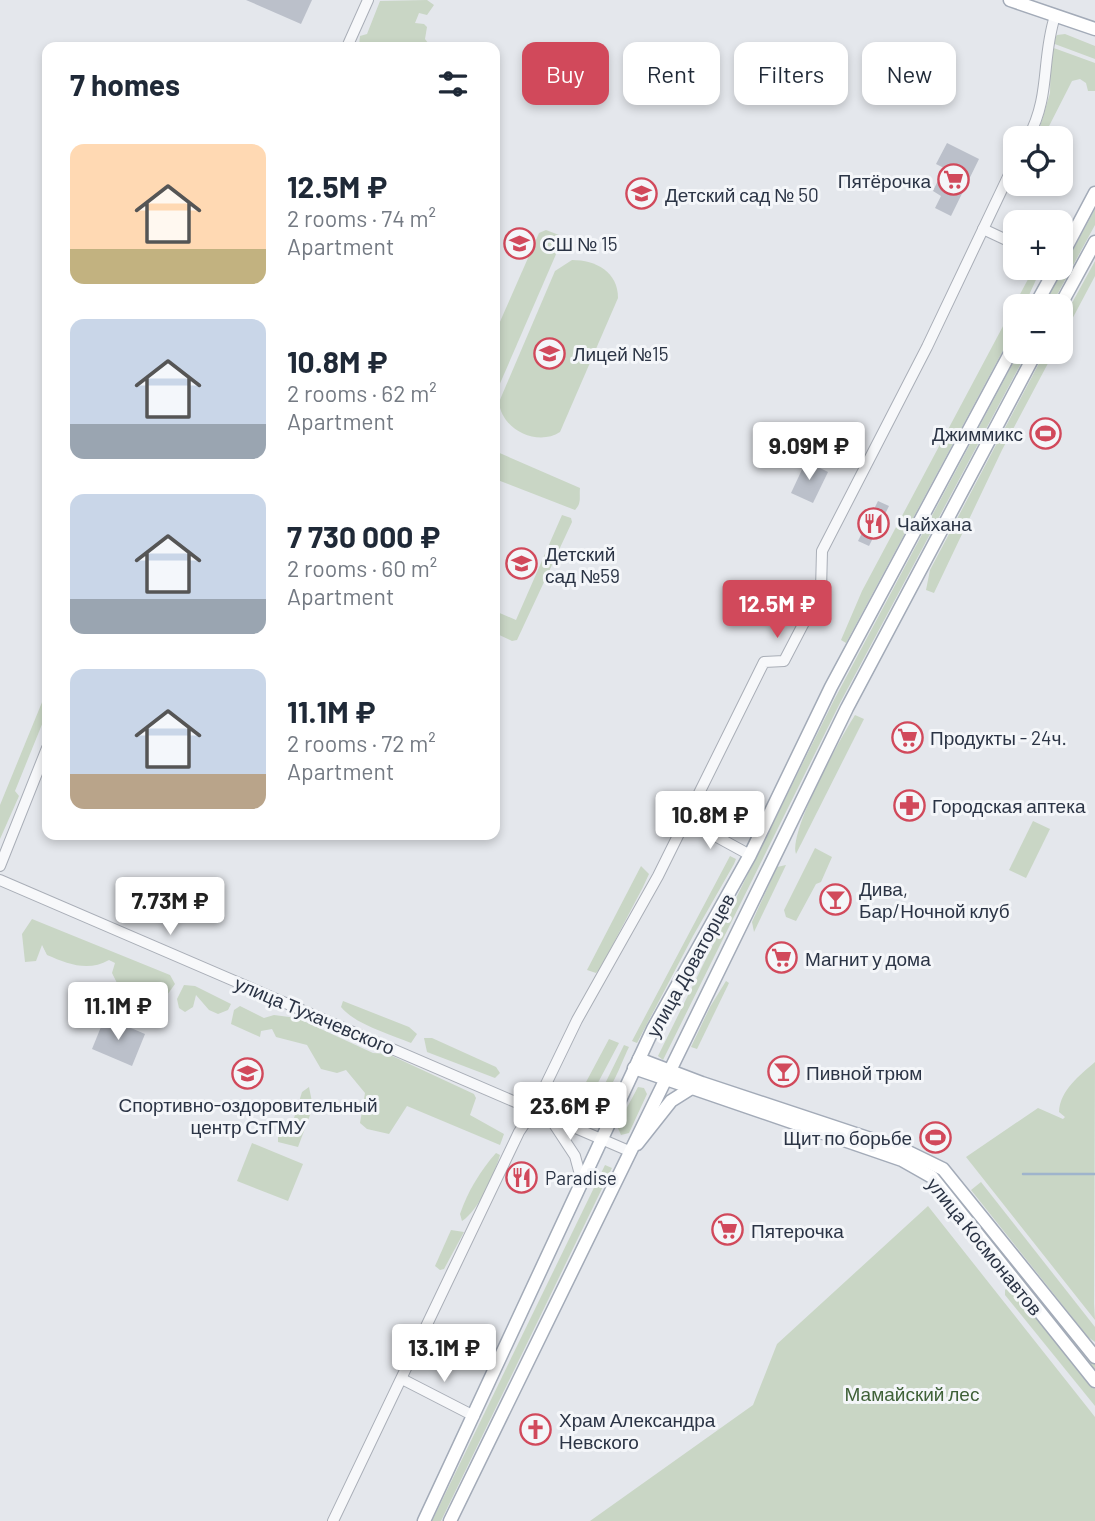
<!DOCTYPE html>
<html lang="en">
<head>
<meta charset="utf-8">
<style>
  :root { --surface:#fff; --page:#f2f2f3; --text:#1f2937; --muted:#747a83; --accent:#d1495b }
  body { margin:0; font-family:Barlow,sans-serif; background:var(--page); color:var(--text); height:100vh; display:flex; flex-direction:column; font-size:26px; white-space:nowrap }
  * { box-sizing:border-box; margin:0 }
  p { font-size:23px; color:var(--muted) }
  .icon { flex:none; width:38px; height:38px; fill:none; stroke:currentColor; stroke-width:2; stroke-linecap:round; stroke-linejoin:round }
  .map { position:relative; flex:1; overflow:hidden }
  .details { position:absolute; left:42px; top:42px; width:458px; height:798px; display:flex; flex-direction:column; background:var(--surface); border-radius:14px; box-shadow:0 4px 10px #0003 }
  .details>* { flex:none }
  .hud { position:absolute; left:522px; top:42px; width:467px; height:63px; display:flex; gap:14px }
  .tools { position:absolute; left:1003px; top:126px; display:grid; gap:14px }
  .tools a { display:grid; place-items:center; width:70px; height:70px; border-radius:14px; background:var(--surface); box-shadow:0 4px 10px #0003; font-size:35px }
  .price { position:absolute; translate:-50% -60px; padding:0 16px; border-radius:7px; background:#fff; color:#222; font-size:23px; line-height:46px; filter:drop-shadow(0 2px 4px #0008) }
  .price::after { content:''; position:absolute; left:50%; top:42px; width:21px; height:16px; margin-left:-10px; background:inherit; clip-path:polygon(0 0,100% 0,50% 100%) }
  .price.on { background:var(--accent); color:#fff }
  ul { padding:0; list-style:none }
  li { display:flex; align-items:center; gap:21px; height:175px; padding:0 28px }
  li span { display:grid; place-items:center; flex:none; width:196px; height:140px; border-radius:14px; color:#555 }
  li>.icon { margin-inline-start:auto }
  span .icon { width:84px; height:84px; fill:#fffc; stroke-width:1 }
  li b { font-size:30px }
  h2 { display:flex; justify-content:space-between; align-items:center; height:84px; padding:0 28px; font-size:30px }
  .pill { padding:0 24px; border-radius:14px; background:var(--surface); box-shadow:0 4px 10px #0003; font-size:24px; line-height:63px }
  .pill.on { background:var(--accent); color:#fff }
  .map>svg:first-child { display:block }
  .green { fill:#c9d6c5 }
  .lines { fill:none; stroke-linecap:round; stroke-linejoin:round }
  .stream { stroke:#9fb4cc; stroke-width:2.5 }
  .building { fill:#bbc0ca }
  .minor-casing { stroke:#a9aeb7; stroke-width:12 }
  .major-casing { stroke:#a3abb8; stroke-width:15 }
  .minor { stroke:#f7f8fa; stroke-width:10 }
  .major { stroke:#fff; stroke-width:12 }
  .labels { text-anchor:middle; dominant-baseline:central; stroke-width:6; stroke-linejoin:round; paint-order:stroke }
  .poi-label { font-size:19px; fill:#2b3445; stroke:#f4f6f9; text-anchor:start }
  .street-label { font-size:19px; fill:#2b3445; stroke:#f4f6f9 }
  .park-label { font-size:19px; fill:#3f6138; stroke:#f4f6f9 }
</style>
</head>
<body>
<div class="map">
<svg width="1095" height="1521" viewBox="0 0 1095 1521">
  <rect width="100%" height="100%" fill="#e4e7ec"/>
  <g class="green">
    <polygon points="427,0 434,5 427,15 419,13 415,23 424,24 427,27 425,39 431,47 356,47 359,45 360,36 367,34 380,1"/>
    <polygon points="1065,34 1095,46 1095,59 1052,43 1057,35"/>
    <polygon points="1051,47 1095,63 1095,91 1088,91 1086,83 1080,79 1072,81 1045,134 1039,130 1050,93"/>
    <polygon points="1095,209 1095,225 1051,306 1043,306"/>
    <polygon points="546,230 559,235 560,245 495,395 495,333 539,233"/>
    <path d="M572,260C596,260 618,272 618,298L560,432C537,447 501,429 499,402L555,271Z"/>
    <polygon points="1095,261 1095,276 1061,340 1061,323"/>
    <polygon points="1034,268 1040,268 1040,271 1024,306 1015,306 1015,328 846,643 841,640 862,591"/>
    <polygon points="1019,352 1027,352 840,703 663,1060 658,1056 834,700"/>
    <polygon points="1045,352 1054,352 1002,450 934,593 926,590 930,570"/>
    <path d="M495,451L580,488C579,497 582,503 575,510L495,479Z"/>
    <polygon points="562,515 571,518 572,522 517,640 512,641 495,633 495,611 516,620"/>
    <polygon points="47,690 47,712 15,791 19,796 0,839 0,805"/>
    <path d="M855,715L864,719L796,854C788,832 841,737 855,715Z"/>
    <polygon points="1033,821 1050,829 1026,878 1009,870"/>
    <polygon points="815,848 832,857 821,882 816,884 796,921 786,917 784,910"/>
    <polygon points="730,856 736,859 734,864 693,936 637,1043 632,1041"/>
    <polygon points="786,865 754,932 752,922 777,867"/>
    <polygon points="641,866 649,874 643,887 600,969 596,973 587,970"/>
    <path d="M32,919L170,975L175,984L167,995H146L148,1015L144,1024L134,1018L133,992L118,985L112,973L115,963L109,960C88,972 68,964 47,955L42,945L36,961L25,962L22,934Z"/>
    <polygon points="726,981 729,983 697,1049 691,1047 710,1007"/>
    <polygon points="184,985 195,986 231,1004 228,1010 218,1014 209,1010 196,995 193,1007 185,1012 179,1008 177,999"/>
    <path d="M343,1001L409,1027L417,1034L411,1043C390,1034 356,1025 341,1007Z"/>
    <polygon points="240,1006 264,1018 274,1015 297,1018 373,1053 388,1054 474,1094 476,1098 470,1115 504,1134 500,1145 407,1106 389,1134 367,1129 360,1123 365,1093 346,1070 337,1073 321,1069 307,1045 276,1037 272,1029 261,1031 260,1037 231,1024 234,1010"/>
    <polygon points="424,1038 432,1038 496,1067 500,1073 495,1078 427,1052"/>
    <polygon points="609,1039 619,1043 592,1094 578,1103 571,1093 577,1082 585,1084"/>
    <path d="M624,1045L629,1047C618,1069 608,1108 580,1110L599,1096Z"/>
    <path d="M1095,1062L1094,1304L1095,1320L966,1157L1038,1108L1063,1119L1065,1117L1059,1112C1060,1090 1080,1075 1095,1062Z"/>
    <polygon points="309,1087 313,1107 298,1147 278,1142 278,1130 294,1118 302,1092"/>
    <polygon points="638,1087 644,1088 647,1094 629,1133 621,1135 617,1126"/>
    <polygon points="252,1143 303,1164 288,1201 237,1181"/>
    <path d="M496,1153L500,1155C494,1175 479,1210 462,1221L460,1214C468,1191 480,1171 496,1153Z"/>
    <polygon points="605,1165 612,1168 441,1521 432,1521"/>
    <polygon points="981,1182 1095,1327 1095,1342 1088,1337 971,1190"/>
    <polygon points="958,1190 1095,1363 1095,1373 953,1194"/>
    <polygon points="928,1206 1095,1417 1095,1521 590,1521 753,1405 777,1344"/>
    <polygon points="451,1230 464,1232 444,1269 440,1270 435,1266"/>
    <polygon points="1009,1286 1027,1303 1095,1389 1095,1406 1005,1295 1005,1290"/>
  </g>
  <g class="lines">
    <polyline class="stream" points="1023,1174 1095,1174"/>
  </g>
  <g class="building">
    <polygon points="246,0 312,0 301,24"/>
    <polygon points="947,143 979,159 951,216 935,208 941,196 933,191 944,168 936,164"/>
    <polygon points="806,461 828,472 813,503 791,493"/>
    <polygon points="878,501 889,506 869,546 858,541"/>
    <polygon points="105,1017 145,1034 132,1066 92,1049"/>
  </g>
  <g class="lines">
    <defs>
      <g id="minor">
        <polyline points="347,47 368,0"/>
        <path d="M1028,138C1051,95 1041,60 1055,16"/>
        <polyline points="983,229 1015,244"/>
        <polyline points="686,820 750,855"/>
        <polyline points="0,866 47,748"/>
        <polyline points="0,880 629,1151"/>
        <polyline points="533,1111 577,1020 658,876 764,662 784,661 821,590 822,551 927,347 1015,162"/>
        <path d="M547,1112C578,1116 596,1122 619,1096"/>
        <polyline points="550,1118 575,1156 582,1182"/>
        <polyline points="402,1379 474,1416"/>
        <polyline points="333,1521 519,1132 531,1114 540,1114"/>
      </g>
      <g id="major">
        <polyline points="1010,0 1095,29"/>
        <polyline points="1060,259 1095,193"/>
        <polyline points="1035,306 1056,268"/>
        <polyline points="1060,306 1095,242"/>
        <polyline points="639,1059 702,1083 904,1150 943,1169 1095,1357"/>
        <polyline points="634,1068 902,1160 932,1177 1095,1381"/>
        <polyline points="637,1144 671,1101 690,1089"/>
        <polyline points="424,1521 653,1029 750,855 831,687 1015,344"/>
        <polyline points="450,1521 847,708 1036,352"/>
      </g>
    </defs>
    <use href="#minor" class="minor-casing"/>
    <use href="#major" class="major-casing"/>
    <use href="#minor" class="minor"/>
    <use href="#major" class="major"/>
  </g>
  <defs>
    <symbol id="supermarket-ring" viewBox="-11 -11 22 22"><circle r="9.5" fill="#f4f6f9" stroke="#d1495b" stroke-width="1.5"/><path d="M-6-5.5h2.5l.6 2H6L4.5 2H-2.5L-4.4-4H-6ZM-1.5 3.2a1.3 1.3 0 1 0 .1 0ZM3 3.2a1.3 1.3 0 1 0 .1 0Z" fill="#d1495b"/></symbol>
    <symbol id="school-ring" viewBox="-11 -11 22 22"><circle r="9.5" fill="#f4f6f9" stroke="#d1495b" stroke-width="1.5"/><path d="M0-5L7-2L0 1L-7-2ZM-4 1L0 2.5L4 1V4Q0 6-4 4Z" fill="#d1495b"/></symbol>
    <symbol id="stadium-ring" viewBox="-11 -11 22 22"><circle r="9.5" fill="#f4f6f9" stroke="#d1495b" stroke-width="1.5"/><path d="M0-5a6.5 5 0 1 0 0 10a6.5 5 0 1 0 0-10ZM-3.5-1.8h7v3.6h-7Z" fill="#d1495b"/></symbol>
    <symbol id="restaurant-ring" viewBox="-11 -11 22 22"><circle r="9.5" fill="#f4f6f9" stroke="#d1495b" stroke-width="1.5"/><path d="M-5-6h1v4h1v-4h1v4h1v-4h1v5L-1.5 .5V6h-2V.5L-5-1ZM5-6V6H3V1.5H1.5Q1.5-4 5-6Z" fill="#d1495b"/></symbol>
    <symbol id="pharmacy-ring" viewBox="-11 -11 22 22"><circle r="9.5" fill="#f4f6f9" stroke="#d1495b" stroke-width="1.5"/><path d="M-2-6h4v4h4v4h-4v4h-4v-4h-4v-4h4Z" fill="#d1495b"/></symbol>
    <symbol id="bar-ring" viewBox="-11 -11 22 22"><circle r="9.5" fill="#f4f6f9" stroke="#d1495b" stroke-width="1.5"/><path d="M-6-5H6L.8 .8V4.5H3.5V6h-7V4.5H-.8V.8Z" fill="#d1495b"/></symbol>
    <symbol id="university-ring" viewBox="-11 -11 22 22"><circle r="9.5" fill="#f4f6f9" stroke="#d1495b" stroke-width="1.5"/><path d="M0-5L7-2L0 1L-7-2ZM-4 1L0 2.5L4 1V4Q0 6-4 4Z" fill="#d1495b"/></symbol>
    <symbol id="church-ring" viewBox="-11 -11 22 22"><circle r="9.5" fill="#f4f6f9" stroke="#d1495b" stroke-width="1.5"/><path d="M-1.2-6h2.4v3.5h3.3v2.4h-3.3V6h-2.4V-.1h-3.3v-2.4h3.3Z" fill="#d1495b"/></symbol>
  </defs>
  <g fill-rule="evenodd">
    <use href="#supermarket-ring" x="936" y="162" width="35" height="35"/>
    <use href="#school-ring" x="624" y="176" width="35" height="35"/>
    <use href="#school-ring" x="502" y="226" width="35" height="35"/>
    <use href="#school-ring" x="532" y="336" width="35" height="35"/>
    <use href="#stadium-ring" x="1028" y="416" width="35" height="35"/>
    <use href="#restaurant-ring" x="856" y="506" width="35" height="35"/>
    <use href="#school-ring" x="504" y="546" width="35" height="35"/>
    <use href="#supermarket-ring" x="890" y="720" width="35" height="35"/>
    <use href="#pharmacy-ring" x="892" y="788" width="35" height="35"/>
    <use href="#bar-ring" x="818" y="882" width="35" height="35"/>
    <use href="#supermarket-ring" x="764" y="940" width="35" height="35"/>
    <use href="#bar-ring" x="766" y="1054" width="35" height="35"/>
    <use href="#university-ring" x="230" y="1056" width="35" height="35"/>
    <use href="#stadium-ring" x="918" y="1120" width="35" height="35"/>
    <use href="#restaurant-ring" x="504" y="1160" width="35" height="35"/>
    <use href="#supermarket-ring" x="710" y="1212" width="35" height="35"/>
    <use href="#church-ring" x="518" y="1412" width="35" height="35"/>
  </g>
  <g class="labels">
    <g class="poi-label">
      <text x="931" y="180" text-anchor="end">Пятёрочка</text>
      <text x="665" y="194">Детский сад № 50</text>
      <text x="542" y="243">СШ № 15</text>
      <text x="573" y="353">Лицей №15</text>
      <text x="1023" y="433" text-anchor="end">Джиммикс</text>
      <text x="897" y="523">Чайхана</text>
      <text x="545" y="553">Детский<tspan x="545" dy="22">сад №59</tspan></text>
      <text x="930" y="737">Продукты - 24ч.</text>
      <text x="932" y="805">Городская аптека</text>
      <text x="859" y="888">Дива,<tspan x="859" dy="22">Бар/Ночной клуб</tspan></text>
      <text x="805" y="958">Магнит у дома</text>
      <text x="806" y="1072">Пивной трюм</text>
      <text x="248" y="1104" text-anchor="middle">Спортивно-оздоровительный<tspan x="248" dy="22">центр СтГМУ</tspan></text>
      <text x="912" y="1137" text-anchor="end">Щит по борьбе</text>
      <text x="545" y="1177">Paradise</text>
      <text x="751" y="1230">Пятерочка</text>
      <text x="559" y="1419">Храм Александра<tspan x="559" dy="22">Невского</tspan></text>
    </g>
    <g class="street-label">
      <text transform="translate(690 965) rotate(-61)">улица Доваторцев</text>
      <text transform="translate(315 1015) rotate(23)">улица Тухачевского</text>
      <text transform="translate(985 1246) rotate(51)">улица Космонавтов</text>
    </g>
    <g class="park-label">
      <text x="912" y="1393">Мамайский лес</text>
    </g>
  </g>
</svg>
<div class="tools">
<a><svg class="icon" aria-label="locate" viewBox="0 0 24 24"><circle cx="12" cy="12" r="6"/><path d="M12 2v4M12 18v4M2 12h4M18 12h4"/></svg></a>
<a>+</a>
<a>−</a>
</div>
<b class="price" style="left:809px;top:482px">9.09M ₽</b>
<b class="price on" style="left:777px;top:640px">12.5M ₽</b>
<b class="price" style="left:710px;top:851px">10.8M ₽</b>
<b class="price" style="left:170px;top:937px">7.73M ₽</b>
<b class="price" style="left:118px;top:1042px">11.1M ₽</b>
<b class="price" style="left:570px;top:1142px">23.6M ₽</b>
<b class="price" style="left:444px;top:1384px">13.1M ₽</b>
<div class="hud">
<a class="pill on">Buy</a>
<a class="pill">Rent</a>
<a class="pill">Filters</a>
<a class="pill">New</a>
</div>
<section class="details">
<h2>7 homes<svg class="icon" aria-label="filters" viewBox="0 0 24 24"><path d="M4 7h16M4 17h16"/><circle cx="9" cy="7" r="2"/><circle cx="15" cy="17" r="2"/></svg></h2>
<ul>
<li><span style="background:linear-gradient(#ffd9b3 75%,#c2b280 0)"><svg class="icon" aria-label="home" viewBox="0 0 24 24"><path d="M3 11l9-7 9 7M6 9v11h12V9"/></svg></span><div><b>12.5M ₽</b><p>2 rooms · 74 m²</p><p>Apartment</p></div></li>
<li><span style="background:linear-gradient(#c9d6e8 75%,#9aa5b1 0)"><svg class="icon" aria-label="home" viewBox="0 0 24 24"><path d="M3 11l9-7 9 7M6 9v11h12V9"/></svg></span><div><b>10.8M ₽</b><p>2 rooms · 62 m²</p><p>Apartment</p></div></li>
<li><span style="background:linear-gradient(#c9d6e8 75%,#9aa5b1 0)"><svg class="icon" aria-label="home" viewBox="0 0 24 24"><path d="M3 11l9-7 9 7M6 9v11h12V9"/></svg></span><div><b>7 730 000 ₽</b><p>2 rooms · 60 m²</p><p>Apartment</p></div></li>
<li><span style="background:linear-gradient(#c9d6e8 75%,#b9a48a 0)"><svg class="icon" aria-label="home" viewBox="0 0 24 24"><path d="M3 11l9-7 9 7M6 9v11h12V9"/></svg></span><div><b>11.1M ₽</b><p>2 rooms · 72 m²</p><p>Apartment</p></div></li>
</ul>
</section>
</div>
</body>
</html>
